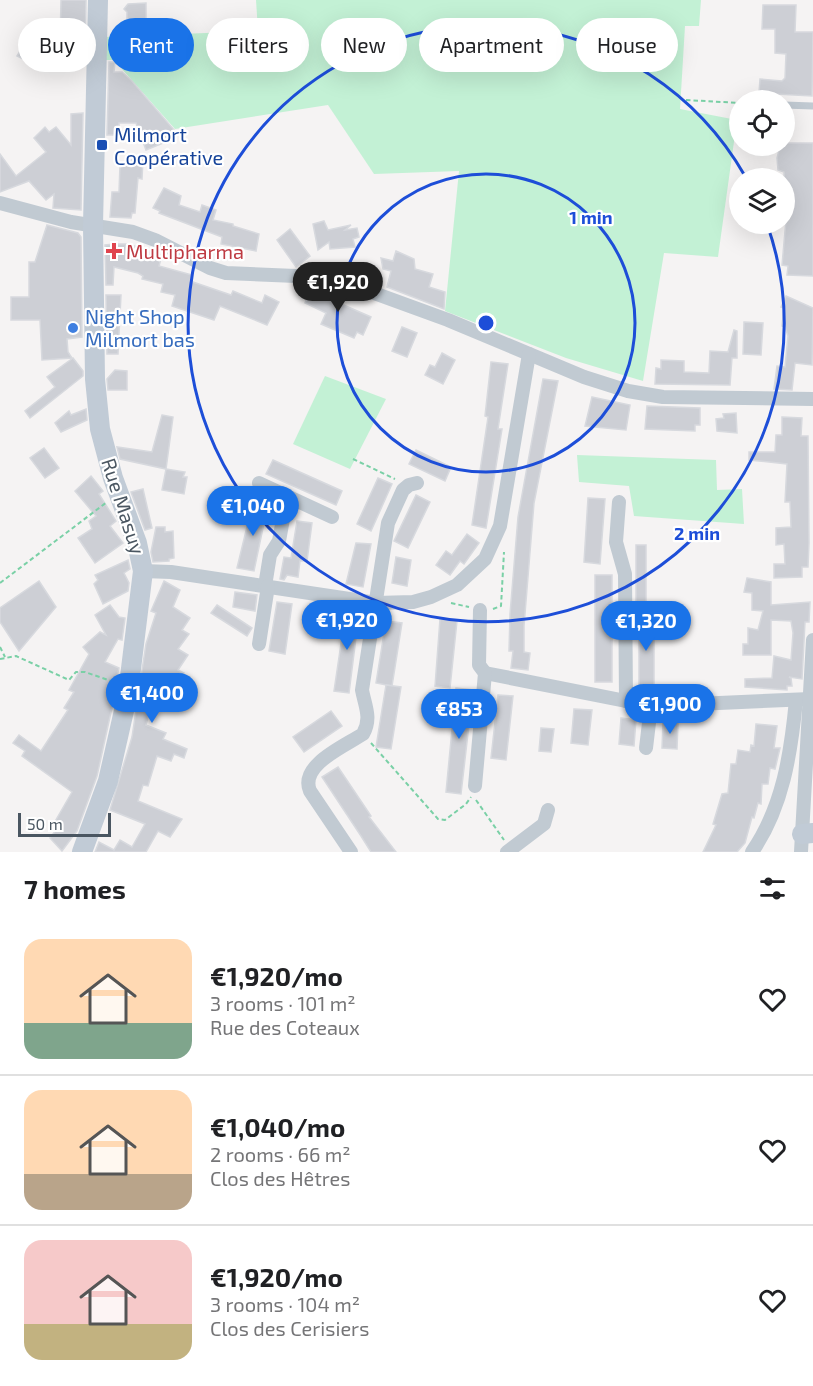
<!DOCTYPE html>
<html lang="en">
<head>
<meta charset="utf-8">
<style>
  :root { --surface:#fff; --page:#f6f6f6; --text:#202124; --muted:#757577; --line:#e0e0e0; --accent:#1a73e8 }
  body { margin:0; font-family:"Exo 2",sans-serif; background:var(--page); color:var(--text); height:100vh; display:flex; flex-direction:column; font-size:22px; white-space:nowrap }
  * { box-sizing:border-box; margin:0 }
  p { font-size:20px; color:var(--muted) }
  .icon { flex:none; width:33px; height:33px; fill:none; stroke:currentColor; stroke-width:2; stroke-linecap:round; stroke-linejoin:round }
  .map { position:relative; height:852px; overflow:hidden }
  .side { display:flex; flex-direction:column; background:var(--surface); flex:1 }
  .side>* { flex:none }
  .hud { position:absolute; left:18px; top:18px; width:777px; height:54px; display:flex; gap:12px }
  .buttons { position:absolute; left:729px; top:90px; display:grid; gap:12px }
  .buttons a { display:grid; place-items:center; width:66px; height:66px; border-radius:50%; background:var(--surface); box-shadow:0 6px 24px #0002; font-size:30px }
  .scale { position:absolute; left:18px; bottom:15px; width:93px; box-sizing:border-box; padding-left:6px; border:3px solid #4a5661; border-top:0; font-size:16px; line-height:21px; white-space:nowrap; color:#4a5661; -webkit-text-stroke:4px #fff; paint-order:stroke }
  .price { position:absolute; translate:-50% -51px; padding:0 14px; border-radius:21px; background:var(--accent); color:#fff; font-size:20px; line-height:39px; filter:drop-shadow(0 2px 3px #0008) }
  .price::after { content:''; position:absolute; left:50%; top:36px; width:18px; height:14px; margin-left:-9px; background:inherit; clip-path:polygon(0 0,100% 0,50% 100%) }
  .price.active { background:#222; color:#fff }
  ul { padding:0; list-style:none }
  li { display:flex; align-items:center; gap:18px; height:150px; padding:0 24px }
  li+li { border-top:2px solid var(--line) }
  li span { display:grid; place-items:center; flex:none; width:168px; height:120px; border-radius:18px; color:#555 }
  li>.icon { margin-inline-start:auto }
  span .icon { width:72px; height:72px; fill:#fffc; stroke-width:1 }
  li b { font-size:26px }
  h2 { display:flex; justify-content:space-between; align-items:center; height:72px; padding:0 24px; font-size:26px }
  .tag { padding:0 21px; border-radius:27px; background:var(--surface); box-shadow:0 6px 24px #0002; font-size:21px; line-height:54px }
  .tag.active { background:var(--accent); color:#fff }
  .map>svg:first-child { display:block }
  .green { fill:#c3f1d5 }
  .building { fill:#cdcfd5; stroke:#d7d9de; stroke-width:1.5 }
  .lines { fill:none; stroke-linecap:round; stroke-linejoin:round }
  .path { stroke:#7ad0a6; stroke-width:2; stroke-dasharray:4.5 3; stroke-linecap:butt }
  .lane { stroke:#c1cad2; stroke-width:7 }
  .street { stroke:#c1cad2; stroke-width:14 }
  .secondary { stroke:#c1cbd6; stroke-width:20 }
  .ring { fill:none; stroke:#1d4ed8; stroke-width:3 }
  .transit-dot { fill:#1a4fb4; stroke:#fff; stroke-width:2 }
  .health-dot { fill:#e0444e; stroke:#fff; stroke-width:2 }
  .shop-dot { fill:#3f7fe0; stroke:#fff; stroke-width:2 }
  .labels { text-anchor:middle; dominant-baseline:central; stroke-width:4.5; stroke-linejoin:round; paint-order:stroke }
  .transit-label { font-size:20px; fill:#164399; stroke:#fff; text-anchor:start }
  .health-label { font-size:20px; fill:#be3a42; stroke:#fff; text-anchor:start }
  .shop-label { font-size:20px; fill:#366cbe; stroke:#fff; text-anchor:start }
  .street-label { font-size:20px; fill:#4a5661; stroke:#fff }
  .centre { fill:#1d4ed8; stroke:#fff; stroke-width:3 }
  .ring-label { font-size:18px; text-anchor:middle; font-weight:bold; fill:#1d4ed8; stroke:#fff; stroke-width:4.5; stroke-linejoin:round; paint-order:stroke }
</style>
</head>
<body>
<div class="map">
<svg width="813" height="852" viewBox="0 0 813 852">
  <rect width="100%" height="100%" fill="#f5f3f3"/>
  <g class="green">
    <polygon points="256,0 701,0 699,26 685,26 680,109 737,120 718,257 664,253 643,381 566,358 445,311 459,171 374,174 328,105 175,129 114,60 105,60 105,37 258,31"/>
    <polygon points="325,376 386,399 350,469 293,444"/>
    <polygon points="577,455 716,460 717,490 742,489 744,524 634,516 629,486 579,482"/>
  </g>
  <g class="building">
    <polygon points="61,0 86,0 85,59 57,57 27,61 17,56 22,48 60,46"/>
    <polygon points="146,3 146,33 127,30 127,12 124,9 128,4"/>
    <polygon points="763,5 796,5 795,32 813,32 812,96 759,93 760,79 782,81 785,78 786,54 775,53 775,29 762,29"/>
    <polygon points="109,62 115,62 114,72 122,72 131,80 175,131 162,140 163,143 146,150 136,123 119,123 119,135 107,135"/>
    <polygon points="83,113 81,210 53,208 54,194 46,200 29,181 0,192 0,154 16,176 46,152 34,138 45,127 49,132 56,127 71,145 71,114"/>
    <polygon points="784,143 813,143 813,276 787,275 788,266 782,265 786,220 784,172 778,170 777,158 780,146 784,146"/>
    <polygon points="131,158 143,159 142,179 138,178 135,213 132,213 131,218 110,217 112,192 119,192 120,165 131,166"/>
    <polygon points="164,188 181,196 179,205 200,212 202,205 216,210 213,220 233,224 233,226 259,234 256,251 221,244 222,237 159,213 160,211 153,208"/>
    <polygon points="324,221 328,230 351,225 345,230 357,228 359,237 353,239 355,247 330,249 329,242 318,250 313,224"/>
    <polygon points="47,225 78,233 81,237 82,337 67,339 68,352 72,358 42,360 40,320 11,320 11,297 29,297 29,262 35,262"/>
    <polygon points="290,229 310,256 296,267 277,240"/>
    <polygon points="115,244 130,244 131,251 134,246 162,255 159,266 192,275 190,281 231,295 233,291 262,303 265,295 279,302 267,325 220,306 214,320 172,306 175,295 161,292 163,284 142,279 143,276 138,273 114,267 113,285 106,285 105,245"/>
    <polygon points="396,251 414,259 415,269 433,274 429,287 445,292 444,309 387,287 391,271 383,269 381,258 393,261"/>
    <polygon points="312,286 341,298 339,303 371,317 363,335 357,332 354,338 321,324 326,313 305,303"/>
    <polygon points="106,295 121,295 118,354 107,354"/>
    <polygon points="786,296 813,308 812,365 795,363 792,390 774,389 777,366 785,367 788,336 785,327 782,326 784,308 781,307"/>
    <polygon points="744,322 763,323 761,355 743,354"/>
    <polygon points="402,327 417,333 407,357 392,351"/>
    <polygon points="734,330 737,331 737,358 732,358 730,385 655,384 656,368 661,369 661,360 684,361 684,372 709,373 710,351 728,352"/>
    <polygon points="442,353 455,360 443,384 425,375 430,365 435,367"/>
    <polygon points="73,358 83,371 83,376 30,418 25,411 55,387 47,377"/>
    <polygon points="491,362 508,364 498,429 502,429 486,528 472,525 488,417 485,416"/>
    <polygon points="115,370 127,371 127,390 108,390 107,379"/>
    <polygon points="543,379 558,381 534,503 524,626 524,652 530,653 528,670 511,668 513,651 509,651 510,614 518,517"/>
    <polygon points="592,397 630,405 626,430 585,426"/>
    <polygon points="647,406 700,408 700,425 695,425 695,431 645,429"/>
    <polygon points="86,409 87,420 61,432 55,423 69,411 71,415"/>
    <polygon points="736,413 737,433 717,431 716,419 724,418 723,414"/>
    <polygon points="162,415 173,417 166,469 120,459 117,447 152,452"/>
    <polygon points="782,417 802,418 801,436 808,436 809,543 808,567 802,567 802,577 774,578 774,564 785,564 784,544 776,545 776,528 791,527 790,502 785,502 787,464 749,460 749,452 775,452 776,435 782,435"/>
    <polygon points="44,448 59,468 45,478 30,458"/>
    <polygon points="416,450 451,467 445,481 409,464"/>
    <polygon points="273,460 342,491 336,505 266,474"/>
    <polygon points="166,469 185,472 183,477 187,477 184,494 162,490"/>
    <polygon points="91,476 103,491 99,494 116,521 110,526 123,543 95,563 78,538 92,529 89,521 96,516 75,491"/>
    <polygon points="378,478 392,484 371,531 357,524"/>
    <polygon points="143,489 152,528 145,530 131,492"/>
    <polygon points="416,495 430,502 408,548 394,541"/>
    <polygon points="588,498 605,499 600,564 584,562"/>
    <polygon points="253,502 268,504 254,571 237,568"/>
    <polygon points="297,521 312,523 307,561 300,561 298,577 287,575 284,580 280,579 284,557 291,558"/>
    <polygon points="156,527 165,527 165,532 173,531 174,558 169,559 169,561 153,562 151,552"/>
    <polygon points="467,534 479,543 464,564 460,561 450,575 436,565 446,551 452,555"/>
    <polygon points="356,543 371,544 363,587 346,584"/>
    <rect x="636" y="545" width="10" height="58"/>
    <polygon points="396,557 411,560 407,586 392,583"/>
    <polygon points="128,560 130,569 124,573 129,583 128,591 103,604 94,584 98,580 95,575"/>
    <rect x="595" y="575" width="17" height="107"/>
    <polygon points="747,578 771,582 771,605 810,602 809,622 805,622 802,679 789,677 791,678 792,686 787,686 787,690 745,687 745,679 772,678 774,656 791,660 793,633 791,621 771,620 771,655 743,655 743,644 748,644 748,628 758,630 763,611 752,610 752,593 744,592"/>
    <polygon points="39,581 56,607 19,651 0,622 0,608"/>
    <polygon points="164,581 180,590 173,607 190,618 182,630 189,634 178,649 188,655 178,670 184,673 172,696 161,690 160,695 154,693 146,725 166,733 163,739 187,749 184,758 174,754 171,761 157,756 148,786 143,785 138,801 182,819 170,837 158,831 146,852 95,852 99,842 114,850 120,840 132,847 145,824 110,810 132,737 146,644 156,613 151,611"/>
    <polygon points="235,592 257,595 255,611 233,607"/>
    <polygon points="277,602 292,604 285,654 269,651"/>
    <polygon points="110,605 119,617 125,618 122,640 118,639 105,662 119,668 113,694 115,694 97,776 77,831 62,851 50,838 56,830 53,825 72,792 22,756 25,751 13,743 19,735 41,751 68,710 64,708 74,692 69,690 89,654 83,647 100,632 106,635 95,615"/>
    <polygon points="217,605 252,628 247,636 211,613"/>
    <polygon points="342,611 359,614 349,693 334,691 343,630 339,629"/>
    <polygon points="639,614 654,614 654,689 639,690"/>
    <polygon points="440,619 457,621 450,688 435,686"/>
    <polygon points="386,621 402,623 392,686 376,683"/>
    <polygon points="386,685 401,687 391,749 376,747"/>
    <polygon points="456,688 473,690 461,794 446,792"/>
    <polygon points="498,695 513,696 506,760 491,758"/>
    <polygon points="574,709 592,710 588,745 571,743"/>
    <polygon points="331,711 342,726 304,752 293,737"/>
    <polygon points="621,718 636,720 634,746 619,744"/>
    <polygon points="663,722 678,723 677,749 662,748"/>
    <polygon points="756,724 777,726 774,748 780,748 775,769 770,768 768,784 762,784 761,804 758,803 754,818 752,817 745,843 737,852 703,852 716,825 713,824 722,794 728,793 731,764 736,764 738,750 750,752 751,745 754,746"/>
    <polygon points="541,728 554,729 551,752 539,751"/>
    <polygon points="338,767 371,816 369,817 396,852 371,852 361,836 322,777"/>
  </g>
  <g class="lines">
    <g class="path">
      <polyline points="686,100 740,103"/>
      <polyline points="353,459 395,479"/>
      <polyline points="0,583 107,502"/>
      <polyline points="451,603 469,607"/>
      <polyline points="493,609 501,606 504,552"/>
      <polyline points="0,647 5,657"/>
      <polyline points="0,659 16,656 69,680 76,672 85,672 114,682"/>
      <polyline points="371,743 438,819 445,820 466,804 471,797"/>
      <polyline points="476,800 504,840"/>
    </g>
    <polyline class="lane" points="784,105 813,106"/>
    <g class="street">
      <polyline points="0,203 71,222 133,232 155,240 210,268 226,273 320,277 341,281 448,320 584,377 628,391 663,397 813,399"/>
      <polyline points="259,483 332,517"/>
      <polyline points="619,502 616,542 625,574 626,701"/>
      <polyline points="143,571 171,572 376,603 413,602 431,597 457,585 485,559 500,526 529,354"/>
      <polyline points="265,586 270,555 279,541 287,497"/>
      <polyline points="259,644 268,586"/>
      <polyline points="485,673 651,706 810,699"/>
      <polyline points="646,748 651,706"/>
      <polyline points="475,786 485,673 479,665 480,610"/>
      <path d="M351,852L310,791C299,765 345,746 363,734C372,718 365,706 362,690L388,523L403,490L409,485L417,483"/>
      <polyline points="507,852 544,824 548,810"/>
      <path d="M752,852C783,807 791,753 796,700"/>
      <polyline points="801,852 813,640"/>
    </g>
    <g class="secondary">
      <polyline points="802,834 813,833"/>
      <polyline points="82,852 108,781 128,693 143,571 137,543 113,478 100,429 95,379 93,225 98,0"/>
    </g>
  </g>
  <g class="ring">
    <circle cx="486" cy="323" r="149"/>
    <path d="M767 224A298 298 0 1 1 745 176"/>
  </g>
  <rect class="transit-dot" x="96" y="139" width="12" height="12" rx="3"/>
  <path class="health-dot" d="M111 242h6v6h6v6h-6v6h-6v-6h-6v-6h6z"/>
  <circle class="shop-dot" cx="73" cy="328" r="6"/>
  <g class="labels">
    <g class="transit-label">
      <text x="114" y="134">Milmort<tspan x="114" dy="23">Coopérative</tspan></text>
    </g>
    <g class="health-label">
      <text x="126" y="251">Multipharma</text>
    </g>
    <g class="shop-label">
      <text x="85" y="316">Night Shop<tspan x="85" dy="23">Milmort bas</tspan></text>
    </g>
    <g class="street-label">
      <text transform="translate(124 506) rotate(72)">Rue Masuy</text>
    </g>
  </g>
  <circle cx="486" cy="323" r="9" class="centre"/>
  <g class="ring-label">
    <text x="591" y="224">1 min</text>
    <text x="697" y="540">2 min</text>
  </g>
</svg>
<div class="buttons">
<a><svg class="icon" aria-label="locate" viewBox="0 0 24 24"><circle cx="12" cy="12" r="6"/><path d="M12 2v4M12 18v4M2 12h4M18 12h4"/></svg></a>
<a><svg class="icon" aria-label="layers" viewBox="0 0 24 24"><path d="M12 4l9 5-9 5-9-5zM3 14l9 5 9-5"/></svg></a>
</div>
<div class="scale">50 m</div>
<b class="price active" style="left:338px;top:313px">€1,920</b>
<b class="price" style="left:253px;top:537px">€1,040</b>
<b class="price" style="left:347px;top:651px">€1,920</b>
<b class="price" style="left:646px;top:652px">€1,320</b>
<b class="price" style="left:152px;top:724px">€1,400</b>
<b class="price" style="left:670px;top:735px">€1,900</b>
<b class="price" style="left:459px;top:740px">€853</b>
<div class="hud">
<a class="tag">Buy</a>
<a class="tag active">Rent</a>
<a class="tag">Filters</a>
<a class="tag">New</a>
<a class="tag">Apartment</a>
<a class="tag">House</a>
</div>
</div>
<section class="side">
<h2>7 homes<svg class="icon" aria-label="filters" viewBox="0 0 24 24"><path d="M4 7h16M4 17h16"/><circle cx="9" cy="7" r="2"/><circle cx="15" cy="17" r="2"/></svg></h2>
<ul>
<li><span style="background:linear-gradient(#ffd9b3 70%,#7fa58c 0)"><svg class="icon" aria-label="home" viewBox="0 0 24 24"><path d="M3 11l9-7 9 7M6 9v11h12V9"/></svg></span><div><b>€1,920/mo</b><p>3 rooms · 101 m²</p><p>Rue des Coteaux</p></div><svg class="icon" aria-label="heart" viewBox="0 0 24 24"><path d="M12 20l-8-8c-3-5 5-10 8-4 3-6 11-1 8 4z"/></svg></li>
<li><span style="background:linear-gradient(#ffd9b3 70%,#b9a48a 0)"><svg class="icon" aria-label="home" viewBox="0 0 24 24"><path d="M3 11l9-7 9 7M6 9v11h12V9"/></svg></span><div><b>€1,040/mo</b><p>2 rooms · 66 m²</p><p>Clos des Hêtres</p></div><svg class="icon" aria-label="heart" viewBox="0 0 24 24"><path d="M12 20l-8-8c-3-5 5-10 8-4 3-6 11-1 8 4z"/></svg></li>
<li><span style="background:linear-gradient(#f6c9c9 70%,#c2b280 0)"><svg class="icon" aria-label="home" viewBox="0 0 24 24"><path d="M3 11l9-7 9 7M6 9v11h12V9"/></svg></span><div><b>€1,920/mo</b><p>3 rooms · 104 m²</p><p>Clos des Cerisiers</p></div><svg class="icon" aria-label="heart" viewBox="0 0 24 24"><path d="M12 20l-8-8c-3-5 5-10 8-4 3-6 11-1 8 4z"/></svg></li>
</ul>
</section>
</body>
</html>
